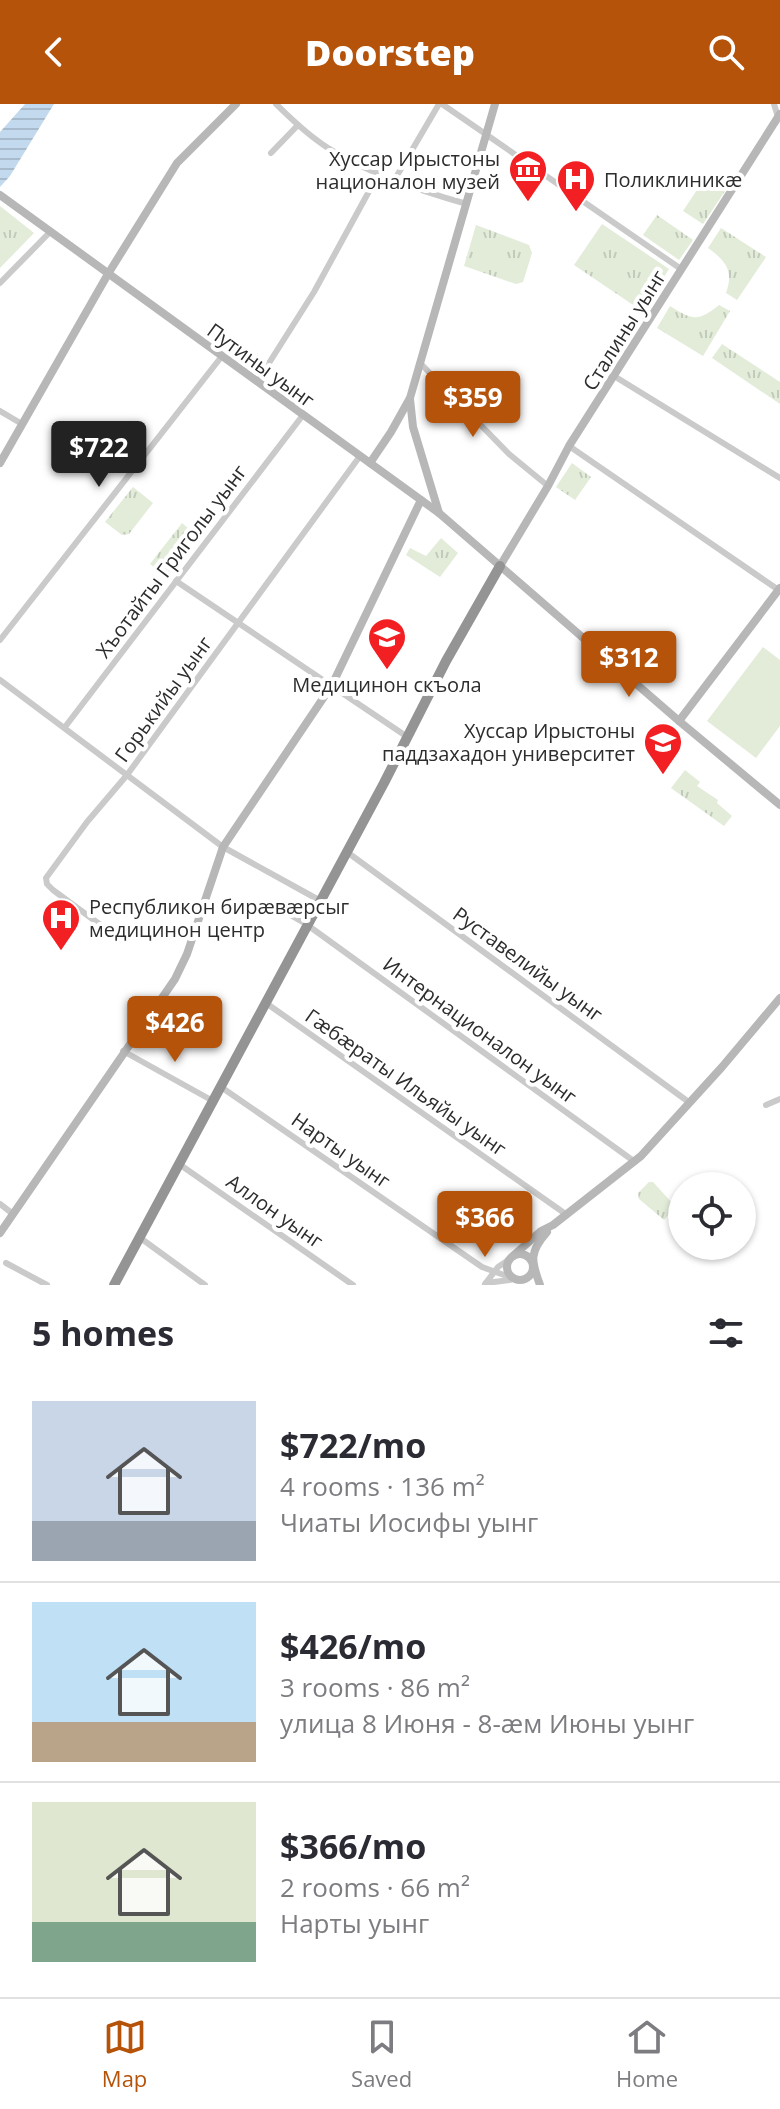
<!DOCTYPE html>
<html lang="en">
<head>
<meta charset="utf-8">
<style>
  :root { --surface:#fff; --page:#f7f7f7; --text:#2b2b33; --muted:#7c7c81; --line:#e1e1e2; --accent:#b45309 }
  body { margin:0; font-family:"Open Sans",sans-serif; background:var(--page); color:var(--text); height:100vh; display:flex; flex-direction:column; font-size:30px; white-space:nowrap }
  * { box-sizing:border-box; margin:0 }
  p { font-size:26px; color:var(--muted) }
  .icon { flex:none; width:44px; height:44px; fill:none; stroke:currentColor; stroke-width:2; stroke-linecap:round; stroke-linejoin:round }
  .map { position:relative; height:1181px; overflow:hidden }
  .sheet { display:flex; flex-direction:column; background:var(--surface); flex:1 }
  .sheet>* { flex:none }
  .tools { position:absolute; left:668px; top:1068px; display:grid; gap:16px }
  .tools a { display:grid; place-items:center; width:88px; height:88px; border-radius:50%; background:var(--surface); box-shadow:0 2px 6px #0004; font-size:40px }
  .price { position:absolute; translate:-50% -68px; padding:0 18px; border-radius:8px; background:var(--accent); color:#fff; font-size:26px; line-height:52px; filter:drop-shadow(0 2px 4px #0008) }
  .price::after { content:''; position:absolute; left:50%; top:48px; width:24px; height:18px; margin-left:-12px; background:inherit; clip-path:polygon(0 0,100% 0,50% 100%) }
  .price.current { background:#222; color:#fff }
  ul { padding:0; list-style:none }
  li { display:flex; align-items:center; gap:24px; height:200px; padding:0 32px }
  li+li { border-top:2px solid var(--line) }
  li span { display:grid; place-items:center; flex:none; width:224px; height:160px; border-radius:0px; color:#555 }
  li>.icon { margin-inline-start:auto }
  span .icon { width:96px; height:96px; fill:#fffc; stroke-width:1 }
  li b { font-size:34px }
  h2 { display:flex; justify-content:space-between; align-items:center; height:96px; padding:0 32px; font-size:34px }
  header { display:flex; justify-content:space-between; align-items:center; height:104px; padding:0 32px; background:var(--accent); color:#fff; font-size:36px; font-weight:800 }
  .dock { display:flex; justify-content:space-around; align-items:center; height:112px; border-top:2px solid var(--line); background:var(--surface); font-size:22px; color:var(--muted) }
  .dock a { display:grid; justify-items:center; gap:4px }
  .dock .current { color:var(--accent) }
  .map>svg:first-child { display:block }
  .green { fill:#e2ecd9 }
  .park { fill:url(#park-tufts) }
  .water { fill:url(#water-rules) }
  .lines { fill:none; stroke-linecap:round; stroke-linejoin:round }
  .street { stroke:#cacaca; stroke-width:6 }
  .secondary { stroke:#b7b7b7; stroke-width:8 }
  .highway { stroke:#949494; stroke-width:10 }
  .labels { text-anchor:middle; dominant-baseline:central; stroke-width:8; stroke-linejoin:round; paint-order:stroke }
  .poi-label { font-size:20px; fill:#2d2d2d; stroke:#fff; text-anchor:end }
  .street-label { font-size:20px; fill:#2d2d2d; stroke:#fff }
</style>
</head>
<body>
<header><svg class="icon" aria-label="back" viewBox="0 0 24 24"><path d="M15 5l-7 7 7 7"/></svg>Doorstep<svg class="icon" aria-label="search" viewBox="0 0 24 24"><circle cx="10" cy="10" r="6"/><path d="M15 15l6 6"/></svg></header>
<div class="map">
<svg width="780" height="1181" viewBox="0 0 780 1181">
  <defs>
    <pattern id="park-tufts" width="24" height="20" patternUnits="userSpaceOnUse" patternTransform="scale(2)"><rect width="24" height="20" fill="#e2ecd9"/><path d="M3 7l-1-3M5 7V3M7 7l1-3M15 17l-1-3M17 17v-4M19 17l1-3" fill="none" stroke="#c2cbbb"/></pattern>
    <pattern id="water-rules" width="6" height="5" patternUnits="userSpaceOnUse" patternTransform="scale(2)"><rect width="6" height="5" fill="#c3daee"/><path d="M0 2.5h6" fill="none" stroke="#a8bbcc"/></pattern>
  </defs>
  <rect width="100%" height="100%" fill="#fff"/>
  <polygon class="green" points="763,543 780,556 780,622 756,654 707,617"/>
  <g class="park">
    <polygon points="705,74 725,87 703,120 683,107"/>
    <polygon points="0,102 34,129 0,164"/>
    <polygon points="657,111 693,136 679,156 643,131"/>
    <polygon points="602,120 669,165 642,207 574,161"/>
    <polygon points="476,121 529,141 532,149 523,178 516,180 464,162"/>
    <path d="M721,124L766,153L737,196L726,189C734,167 726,157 708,144Z"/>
    <path d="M719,201L730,207L703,252L657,224L670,202C692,216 698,218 719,201Z"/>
    <polygon points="722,240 780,278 780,300 712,254"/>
    <polygon points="572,359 591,373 575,396 556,383"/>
    <polygon points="133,383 153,399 129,430 122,431 105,418"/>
    <polygon points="182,419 197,432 167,473 150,460"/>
    <polygon points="441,434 458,449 440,473 406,451 410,444 426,452"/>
    <polygon points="685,666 700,678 697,682 718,696 717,699 732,712 724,722 671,684"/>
    <polygon points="649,1078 653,1078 674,1101 674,1105 664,1116 639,1095 638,1089"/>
  </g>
  <polygon class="water" points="25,0 54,0 10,72 0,83 0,28"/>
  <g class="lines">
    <g class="street">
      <path d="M276,0C292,16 309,32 328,44C369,70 420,87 467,100"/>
      <polyline points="442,0 681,165"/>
      <polyline points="774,0 778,13"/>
      <polyline points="271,49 298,21"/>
      <polyline points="395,75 439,0"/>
      <polyline points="0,179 51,127"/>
      <polyline points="421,260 509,350 548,382"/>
      <polyline points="614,272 780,374"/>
      <polyline points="257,278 314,188 379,69"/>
      <polyline points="0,307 22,320"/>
      <polyline points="569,342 780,487"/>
      <polyline points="176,477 406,632"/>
      <polyline points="0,536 222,252"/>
      <polyline points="0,576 223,743 319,796"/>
      <polyline points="65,623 303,311"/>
      <polyline points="347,748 690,999"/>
      <polyline points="273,801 306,820 635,1058"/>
      <polyline points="121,836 53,786 47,780 46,774 87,718 127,671 360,352"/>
      <polyline points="266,899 567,1111"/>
      <polyline points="123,947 213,997"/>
      <polyline points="221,983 482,1163 515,1175"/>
      <polyline points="766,1001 780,995"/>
      <polyline points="179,1060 353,1181"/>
      <polyline points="0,1100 13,1110"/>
      <polyline points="139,1133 205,1181"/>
      <polyline points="6,1159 47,1181"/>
      <polyline points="486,1179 510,1176"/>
      <polyline points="485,1180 498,1163 510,1155"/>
    </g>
    <g class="secondary">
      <polyline points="0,91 439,409 679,617 780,701"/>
      <polyline points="410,295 413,323 439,409"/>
      <polyline points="0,359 108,170 177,59 236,0"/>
      <polyline points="370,359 391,328 410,294 495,0"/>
      <polyline points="500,462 548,382 569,342 780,10"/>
      <polyline points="679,617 780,484"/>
      <polyline points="0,1129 175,875 187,850 223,743 332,581 421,396"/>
      <circle cx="520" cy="1163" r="13"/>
      <polyline points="513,1152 541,1127 553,1121 641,1052 722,963 780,894"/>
      <path d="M540,1181C531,1157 529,1148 547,1128"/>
    </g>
    <polyline class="highway" points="114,1181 384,679 446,557 500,462"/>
  </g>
  <defs>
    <symbol id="museum-pin" viewBox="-11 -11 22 30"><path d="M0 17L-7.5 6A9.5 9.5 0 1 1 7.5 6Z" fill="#f22023" stroke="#fff"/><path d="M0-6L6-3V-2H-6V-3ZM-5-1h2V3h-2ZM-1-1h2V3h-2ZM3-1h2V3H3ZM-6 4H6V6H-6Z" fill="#fff"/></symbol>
    <symbol id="hospital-pin" viewBox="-11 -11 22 30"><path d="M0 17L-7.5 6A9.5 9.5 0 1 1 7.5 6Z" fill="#f22023" stroke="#fff"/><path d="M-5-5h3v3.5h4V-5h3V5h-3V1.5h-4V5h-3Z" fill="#fff"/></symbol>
    <symbol id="university-pin" viewBox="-11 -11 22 30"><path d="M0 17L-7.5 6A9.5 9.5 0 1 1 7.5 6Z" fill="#f22023" stroke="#fff"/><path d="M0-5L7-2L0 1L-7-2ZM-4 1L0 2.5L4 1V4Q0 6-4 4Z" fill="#fff"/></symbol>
  </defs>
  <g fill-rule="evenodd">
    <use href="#museum-pin" x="506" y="43" width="44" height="60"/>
    <use href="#hospital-pin" x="554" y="53" width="44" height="60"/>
    <use href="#university-pin" x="365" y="511" width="44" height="60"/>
    <use href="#university-pin" x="641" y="616" width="44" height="60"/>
    <use href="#hospital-pin" x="39" y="792" width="44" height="60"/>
  </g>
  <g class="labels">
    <g class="poi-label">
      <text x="500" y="54">Хуссар Ирыстоны<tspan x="500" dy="23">националон музей</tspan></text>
      <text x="604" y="75" text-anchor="start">Поликлиникæ</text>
      <text x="387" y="580" text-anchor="middle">Медицинон скъола</text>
      <text x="635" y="626">Хуссар Ирыстоны<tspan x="635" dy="23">паддзахадон университет</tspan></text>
      <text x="89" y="802" text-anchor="start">Республикон бирæвæрсыг<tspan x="89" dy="23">медицинон центр</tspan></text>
    </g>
    <g class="street-label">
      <text transform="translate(624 226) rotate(-58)">Сталины уынг</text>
      <text transform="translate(261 261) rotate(36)">Путины уынг</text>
      <text transform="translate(171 457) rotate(-53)">Хъотайты Григолы уынг</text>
      <text transform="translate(163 595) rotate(-54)">Горькийы уынг</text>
      <text transform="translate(528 860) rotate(36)">Руставелийы уынг</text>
      <text transform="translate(480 926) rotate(36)">Интернационалон уынг</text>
      <text transform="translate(406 978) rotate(35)">Гæбæраты Ильяйы уынг</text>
      <text transform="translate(341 1046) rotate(35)">Нарты уынг</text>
      <text transform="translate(275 1107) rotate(35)">Аллон уынг</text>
    </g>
  </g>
</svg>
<div class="tools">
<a><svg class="icon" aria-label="locate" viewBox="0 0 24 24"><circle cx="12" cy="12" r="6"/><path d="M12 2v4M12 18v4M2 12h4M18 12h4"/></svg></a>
</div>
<b class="price" style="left:473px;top:335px">$359</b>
<b class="price current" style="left:99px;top:385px">$722</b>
<b class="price" style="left:629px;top:595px">$312</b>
<b class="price" style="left:175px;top:960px">$426</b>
<b class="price" style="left:485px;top:1155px">$366</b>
</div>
<section class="sheet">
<h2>5 homes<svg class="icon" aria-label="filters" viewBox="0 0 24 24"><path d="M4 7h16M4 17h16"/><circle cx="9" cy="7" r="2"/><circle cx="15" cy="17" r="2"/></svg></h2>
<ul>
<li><span style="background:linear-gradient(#c9d6e8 75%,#9aa5b1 0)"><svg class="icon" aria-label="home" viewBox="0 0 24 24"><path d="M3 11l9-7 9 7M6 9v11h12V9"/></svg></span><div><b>$722/mo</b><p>4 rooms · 136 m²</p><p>Чиаты Иосифы уынг</p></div></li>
<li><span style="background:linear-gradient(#bfe0f5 75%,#b9a48a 0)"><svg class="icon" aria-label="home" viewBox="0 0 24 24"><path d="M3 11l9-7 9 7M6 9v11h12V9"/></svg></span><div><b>$426/mo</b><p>3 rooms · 86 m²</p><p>улица 8 Июня - 8-ӕм Июны уынг</p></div></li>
<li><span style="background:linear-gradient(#dfe7d0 75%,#7fa58c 0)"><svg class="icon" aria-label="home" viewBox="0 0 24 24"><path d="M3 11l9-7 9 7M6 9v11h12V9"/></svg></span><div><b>$366/mo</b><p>2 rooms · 66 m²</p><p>Нарты уынг</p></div></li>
</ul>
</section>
<nav class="dock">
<a class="current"><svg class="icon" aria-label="map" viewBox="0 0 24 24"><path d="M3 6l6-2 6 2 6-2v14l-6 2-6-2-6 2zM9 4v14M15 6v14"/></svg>Map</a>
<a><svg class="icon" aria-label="saved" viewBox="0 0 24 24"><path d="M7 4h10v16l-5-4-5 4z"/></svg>Saved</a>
<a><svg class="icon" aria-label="home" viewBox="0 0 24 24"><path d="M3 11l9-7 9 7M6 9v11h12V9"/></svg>Home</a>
</nav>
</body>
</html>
